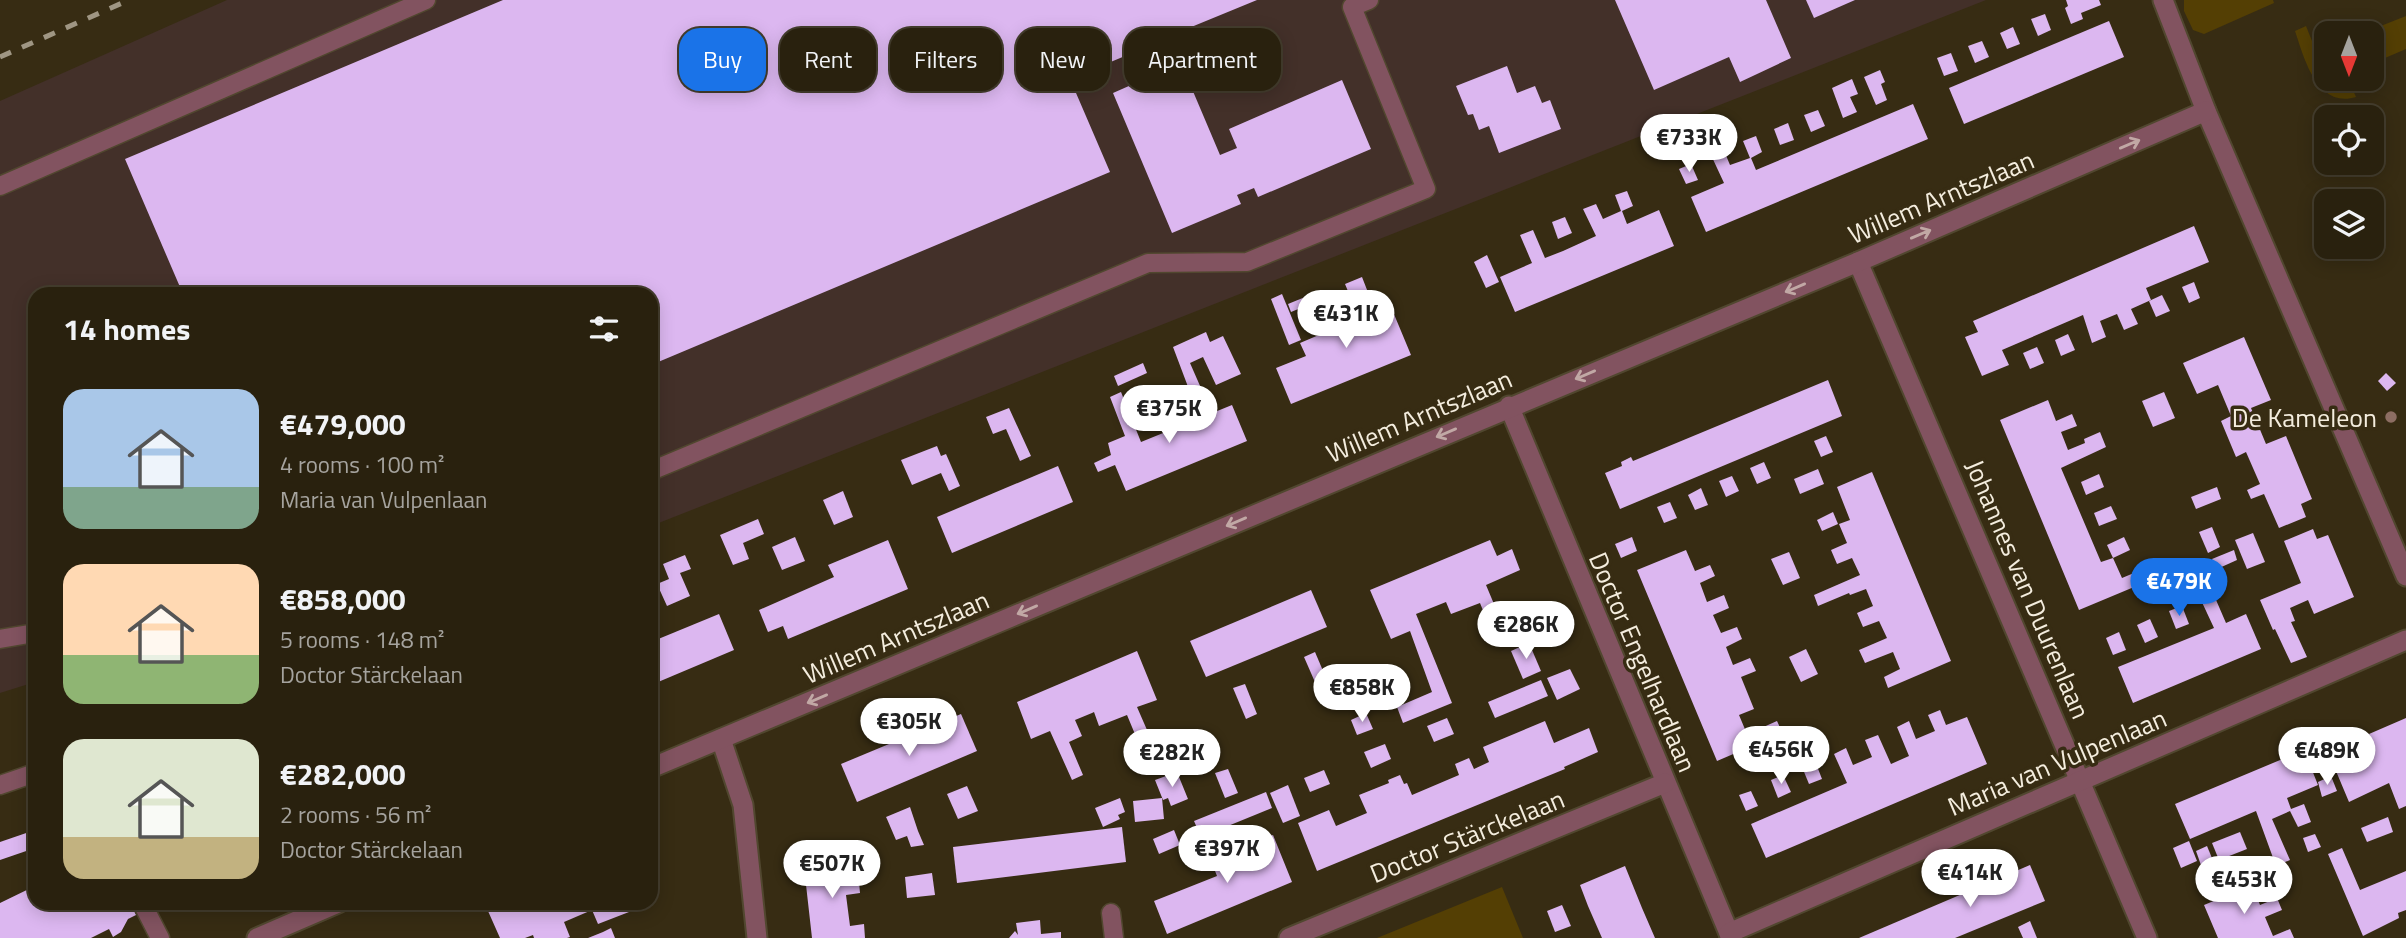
<!DOCTYPE html>
<html lang="en">
<head>
<meta charset="utf-8">
<style>
  :root { --surface:#29210e; --page:#352e1c; --text:#f1f3f6; --muted:#a5a39e; --line:#453e2e; --accent:#1a73e8 }
  body { margin:0; font-family:"Titillium Web",sans-serif; background:var(--page); color:var(--text); height:100vh; display:flex; flex-direction:column; font-size:26px; white-space:nowrap }
  * { box-sizing:border-box; margin:0 }
  p { font-size:23px; color:var(--muted) }
  .icon { flex:none; width:38px; height:38px; fill:none; stroke:currentColor; stroke-width:2; stroke-linecap:round; stroke-linejoin:round }
  .map { position:relative; flex:1; overflow:hidden }
  .side { position:absolute; left:28px; top:287px; width:630px; height:623px; display:flex; flex-direction:column; background:var(--surface); border-radius:21px; box-shadow:0 4px 18px #0003,0 0 0 2px var(--line) }
  .side>* { flex:none }
  .hud { position:absolute; left:679px; top:28px; width:665px; height:63px; display:flex; gap:14px }
  .needle { width:46px; rotate:180deg }
  .fabs { position:absolute; left:2314px; top:21px; display:grid; gap:14px }
  .fabs a { display:grid; place-items:center; width:70px; height:70px; border-radius:14px; background:var(--surface); box-shadow:0 4px 18px #0003,0 0 0 2px var(--line); font-size:35px }
  .price { position:absolute; translate:-50% -60px; padding:0 16px; border-radius:24px; background:#fff; color:#222; font-size:23px; line-height:46px; filter:drop-shadow(0 2px 4px #0008) }
  .price::after { content:''; position:absolute; left:50%; top:42px; width:21px; height:16px; margin-left:-10px; background:inherit; clip-path:polygon(0 0,100% 0,50% 100%) }
  .price.on { background:var(--accent); color:#fff }
  ul { padding:0; list-style:none }
  li { display:flex; align-items:center; gap:21px; height:175px; padding:0 35px }
  li span { display:grid; place-items:center; flex:none; width:196px; height:140px; border-radius:21px; color:#555 }
  li>.icon { margin-inline-start:auto }
  span .icon { width:84px; height:84px; fill:#fffc; stroke-width:1 }
  li b { font-size:30px }
  h2 { display:flex; justify-content:space-between; align-items:center; height:84px; padding:0 35px; font-size:30px }
  .tag { padding:0 24px; border-radius:21px; background:var(--surface); box-shadow:0 4px 18px #0003,0 0 0 2px var(--line); font-size:24px; line-height:63px }
  .tag.on { background:var(--accent); color:#fff }
  .map>svg:first-child { display:block }
  .industrial { fill:#433029 }
  .green { fill:#543f04 }
  .building { fill:#dcb7f0 }
  .lines { fill:none; stroke-linecap:round; stroke-linejoin:round }
  .service-casing { stroke:#51472f; stroke-width:21 }
  .minor-casing { stroke:#51472f; stroke-width:23 }
  .service { stroke:#825360; stroke-width:18 }
  .minor { stroke:#825360; stroke-width:19 }
  .rail { stroke:#9f9683; stroke-width:5; stroke-dasharray:12 12; stroke-linecap:butt }
  .oneway { stroke:#c1a8a5 }
  .education-dot { fill:#8d6e63; stroke:#372c13; stroke-width:2.5 }
  .labels { text-anchor:middle; dominant-baseline:central; stroke-width:7; stroke-linejoin:round; paint-order:stroke }
  .street-label { font-size:26px; fill:#f4edde; stroke:#372c13 }
  .poi-label { font-size:26px; fill:#f4edde; stroke:#372c13; text-anchor:end }
</style>
</head>
<body>
<div class="map">
<svg width="2406" height="938" viewBox="0 0 2406 938">
  <rect width="100%" height="100%" fill="#372c13"/>
  <polygon class="industrial" points="227,0 1986,0 651,526 651,294 35,294 35,682 0,693 0,101"/>
  <g class="green">
    <polygon points="2184,0 2273,0 2274,3 2204,34 2193,30 2184,11"/>
    <polygon points="2406,16 2406,49 2371,64 2371,33 2363,33"/>
    <path d="M2306,26L2316,51L2326,48V79H2348L2356,97C2317,109 2304,58 2295,31Z"/>
    <polygon points="1502,887 1523,938 1377,938"/>
  </g>
  <g class="building">
    <polygon points="503,0 1257,0 1184,30 1187,38 1205,40 1202,66 1166,48 1168,38 1070,79 1110,172 651,365 651,294 183,294 125,159"/>
    <polygon points="1615,0 1766,0 1791,58 1740,82 1729,57 1654,90"/>
    <polygon points="1806,0 1855,0 1814,18"/>
    <polygon points="2066,0 2099,0 2101,5 2081,13 2083,19 2071,24 2065,8 2068,6"/>
    <polygon points="2045,14 2051,30 2038,36 2031,19"/>
    <polygon points="2109,21 2124,57 1964,124 1949,88"/>
    <polygon points="2013,27 2020,44 2007,49 2000,33"/>
    <polygon points="1982,41 1989,57 1975,63 1968,46"/>
    <polygon points="1951,53 1958,71 1944,76 1937,58"/>
    <polygon points="1181,63 1220,155 1237,148 1229,129 1342,80 1371,149 1258,197 1254,188 1237,195 1241,204 1172,233 1113,93"/>
    <polygon points="1507,66 1517,93 1535,86 1542,103 1550,100 1561,129 1499,153 1489,126 1479,130 1473,114 1468,115 1456,86"/>
    <polygon points="1880,70 1885,82 1881,84 1887,100 1876,105 1864,77"/>
    <polygon points="1852,79 1858,94 1850,97 1857,112 1843,118 1832,88"/>
    <polygon points="1913,104 1928,139 1706,232 1691,197 1724,183 1704,140 1717,134 1730,165 1750,158 1743,141 1756,136 1762,152 1751,158 1756,170"/>
    <polygon points="1818,110 1825,126 1811,132 1804,115"/>
    <polygon points="1788,123 1794,140 1780,145 1774,129"/>
    <polygon points="1691,164 1698,180 1686,184 1679,169"/>
    <polygon points="1627,191 1633,206 1622,211 1627,224 1659,210 1674,246 1515,312 1500,277 1532,263 1520,235 1533,230 1545,258 1563,251 1596,236 1583,209 1596,204 1603,219 1621,211 1615,195"/>
    <polygon points="1565,217 1572,233 1558,239 1552,222"/>
    <polygon points="2194,226 2209,262 2146,288 2151,300 2131,309 2138,324 2124,330 2117,314 2100,321 2106,337 2092,343 2083,315 2002,350 2009,365 1982,376 1965,337 1978,332 1973,321"/>
    <polygon points="1487,255 1499,282 1486,288 1474,262"/>
    <polygon points="1362,277 1376,313 1391,307 1411,355 1291,404 1276,368 1306,356 1300,343 1359,318 1345,284"/>
    <polygon points="2194,282 2200,298 2189,303 2182,287"/>
    <polygon points="1282,294 1301,340 1289,345 1271,299"/>
    <polygon points="1310,295 1313,303 1291,312 1288,304"/>
    <polygon points="2162,295 2170,311 2156,317 2149,301"/>
    <polygon points="1206,332 1210,342 1223,336 1241,374 1216,385 1203,357 1190,363 1204,395 1193,400 1173,347"/>
    <polygon points="2068,334 2075,350 2061,356 2055,340"/>
    <polygon points="2244,337 2271,400 2251,408 2266,444 2286,436 2312,499 2301,504 2306,517 2279,528 2264,494 2251,499 2247,490 2260,484 2246,452 2236,457 2221,421 2231,416 2218,385 2197,394 2183,363"/>
    <polygon points="2037,347 2044,363 2030,369 2023,353"/>
    <polygon points="1143,363 1147,373 1118,386 1114,376"/>
    <polygon points="2386,373 2396,383 2387,391 2378,381"/>
    <polygon points="1828,380 1842,416 1620,509 1605,473 1622,466 1621,462 1631,457 1633,461"/>
    <polygon points="1155,391 1162,406 1150,411 1143,395"/>
    <polygon points="1121,392 1141,442 1232,405 1247,441 1126,491 1115,465 1098,472 1094,463 1111,455 1108,443 1125,436 1110,397"/>
    <polygon points="2164,392 2175,418 2153,427 2142,401"/>
    <polygon points="2048,400 2056,421 2072,414 2077,426 2061,432 2068,450 2085,443 2084,439 2100,432 2106,447 2061,468 2101,562 2113,558 2122,578 2153,565 2158,577 2079,610 2000,420"/>
    <polygon points="1009,408 1031,456 1020,461 1006,429 993,434 986,417"/>
    <polygon points="1826,436 1833,452 1821,457 1814,441"/>
    <polygon points="937,446 941,456 946,454 960,486 949,491 941,473 912,485 901,460"/>
    <polygon points="1764,462 1771,478 1757,484 1750,468"/>
    <polygon points="1058,466 1073,502 952,553 937,517"/>
    <polygon points="1818,469 1824,484 1800,494 1794,479"/>
    <polygon points="1872,472 1951,661 1888,688 1884,677 1900,669 1893,652 1865,663 1859,650 1887,638 1879,621 1863,627 1857,613 1873,606 1866,589 1850,595 1849,593 1818,606 1814,595 1860,575 1852,558 1837,564 1831,550 1847,543 1839,524 1850,520 1837,487"/>
    <polygon points="2099,474 2104,487 2086,495 2081,482"/>
    <polygon points="1732,476 1739,491 1726,497 1719,481"/>
    <polygon points="2217,487 2221,499 2196,509 2191,497"/>
    <polygon points="1701,488 1708,505 1695,510 1688,495"/>
    <polygon points="843,491 853,517 834,525 823,500"/>
    <polygon points="1670,502 1677,518 1664,523 1657,507"/>
    <polygon points="2111,506 2117,519 2099,526 2094,513"/>
    <polygon points="1833,512 1838,524 1822,531 1817,520"/>
    <polygon points="758,519 764,534 743,543 749,559 733,565 720,535"/>
    <polygon points="2212,527 2220,547 2208,553 2199,532"/>
    <polygon points="2313,529 2317,539 2328,535 2354,597 2314,614 2308,600 2290,608 2295,621 2291,622 2307,657 2291,663 2275,629 2273,630 2260,600 2301,583 2284,541"/>
    <polygon points="2253,533 2265,562 2247,569 2235,540"/>
    <polygon points="795,537 805,561 782,570 772,547"/>
    <polygon points="1632,537 1637,551 1621,558 1615,544"/>
    <polygon points="2124,537 2130,550 2113,558 2107,545"/>
    <polygon points="888,540 908,589 788,639 783,626 768,632 759,610 834,577 828,565"/>
    <polygon points="1490,540 1497,556 1512,549 1520,570 1486,585 1507,635 1495,640 1480,603 1451,614 1446,602 1416,614 1452,703 1403,723 1397,707 1432,692 1410,631 1391,639 1370,590"/>
    <polygon points="1686,550 1695,571 1710,565 1715,576 1700,583 1707,602 1724,595 1729,608 1713,615 1721,633 1737,627 1742,639 1726,647 1733,665 1750,658 1756,671 1741,677 1754,709 1739,715 1752,746 1717,761 1637,570"/>
    <polygon points="2234,550 2237,560 2217,569 2212,559"/>
    <polygon points="1789,552 1800,578 1783,585 1771,559"/>
    <polygon points="685,555 691,569 680,573 690,596 667,606 657,584 669,579 663,564"/>
    <polygon points="1311,590 1327,627 1206,677 1190,641"/>
    <polygon points="2213,593 2226,623 2246,614 2261,649 2133,703 2118,667 2214,628 2200,598"/>
    <polygon points="2182,606 2189,624 2176,629 2169,611"/>
    <polygon points="719,614 734,650 651,685 651,642"/>
    <polygon points="2150,619 2158,637 2145,643 2137,625"/>
    <polygon points="2119,632 2126,650 2113,655 2106,638"/>
    <polygon points="1529,643 1541,671 1523,679 1511,651"/>
    <polygon points="1806,649 1818,674 1801,682 1789,657"/>
    <polygon points="1137,651 1157,700 1137,707 1154,746 1142,751 1127,715 1099,726 1094,712 1092,713 1075,720 1082,736 1069,742 1083,775 1072,780 1050,731 1031,739 1017,702"/>
    <polygon points="1315,652 1329,685 1318,689 1304,657"/>
    <polygon points="1570,669 1580,689 1557,700 1547,678"/>
    <polygon points="1541,680 1548,696 1495,718 1488,702"/>
    <polygon points="1245,684 1257,714 1246,719 1233,688"/>
    <polygon points="1940,710 1946,725 1967,717 1987,764 1766,858 1751,824 1847,783 1834,754 1846,748 1853,765 1872,757 1865,740 1878,735 1891,764 1909,756 1897,727 1909,721 1916,739 1935,731 1928,715"/>
    <polygon points="1366,713 1373,729 1357,735 1351,720"/>
    <polygon points="961,714 977,751 857,802 841,764"/>
    <polygon points="1447,718 1454,734 1434,742 1427,726"/>
    <polygon points="2406,718 2406,806 2399,809 2389,783 2349,802 2328,752 2346,745 2352,759 2375,750 2369,734"/>
    <polygon points="1545,721 1554,743 1589,728 1598,752 1564,767 1565,769 1317,871 1298,823 1329,810 1336,826 1367,813 1359,795 1389,783 1388,780 1400,775 1404,784 1407,783 1412,795 1459,775 1455,764 1469,758 1474,769 1489,762 1483,747"/>
    <polygon points="1777,721 1783,734 1765,742 1759,729"/>
    <polygon points="1385,744 1391,759 1371,768 1364,752"/>
    <polygon points="2304,750 2318,785 2287,798 2291,809 2304,804 2311,822 2298,827 2290,811 2272,819 2290,860 2276,866 2256,811 2190,839 2175,804"/>
    <polygon points="1815,761 1822,779 1809,784 1802,767"/>
    <polygon points="1228,769 1238,793 1225,798 1215,773"/>
    <polygon points="1324,770 1330,784 1310,792 1304,778"/>
    <polygon points="1177,772 1188,799 1171,806 1168,798 1163,800 1155,780"/>
    <polygon points="1783,775 1791,792 1778,798 1771,780"/>
    <polygon points="2331,776 2337,791 2322,797 2318,782"/>
    <polygon points="1288,785 1300,816 1283,823 1270,793"/>
    <polygon points="967,786 978,811 958,819 947,794"/>
    <polygon points="1751,791 1758,806 1746,811 1739,795"/>
    <polygon points="1266,792 1272,808 1201,837 1194,821"/>
    <polygon points="1120,798 1125,812 1118,815 1120,819 1103,827 1095,808"/>
    <polygon points="1162,798 1164,819 1135,822 1133,801"/>
    <polygon points="910,807 918,831 924,845 911,847 907,836 896,840 887,819 886,817"/>
    <polygon points="2388,817 2393,832 2367,842 2361,828"/>
    <polygon points="1122,827 1126,862 957,883 953,847"/>
    <polygon points="35,830 35,848 0,860 0,842"/>
    <polygon points="1174,830 1180,845 1159,854 1153,839"/>
    <polygon points="2240,832 2247,849 2219,860 2212,843"/>
    <polygon points="2315,834 2321,847 2308,852 2303,838"/>
    <polygon points="1273,835 1292,882 1167,934 1154,901 1217,876 1210,858 1241,846 1242,849"/>
    <polygon points="2189,841 2197,861 2181,868 2173,848"/>
    <polygon points="2207,846 2214,863 2202,868 2196,851"/>
    <polygon points="2342,848 2360,890 2406,871 2406,910 2398,913 2399,918 2363,936 2328,854"/>
    <polygon points="857,861 860,893 846,895 850,926 864,924 865,938 812,938 804,867"/>
    <polygon points="2030,865 2045,901 1955,938 1859,938"/>
    <polygon points="1625,866 1642,908 1655,938 1602,938 1588,906 1580,885"/>
    <polygon points="932,873 935,895 907,898 905,877"/>
    <polygon points="2252,885 2260,905 2277,898 2282,910 2265,917 2273,936 2290,929 2294,938 2218,938 2204,905"/>
    <polygon points="35,886 35,903 130,903 136,915 128,919 121,932 113,937 109,929 91,938 0,938 0,903"/>
    <polygon points="508,903 626,903 629,912 598,924 592,910 564,922 570,937 567,938 534,938 533,935 525,938 500,938 488,911"/>
    <polygon points="1562,905 1571,926 1555,932 1547,911"/>
    <polygon points="1040,920 1041,934 1061,932 1061,938 1009,938 1015,931 1018,935 1016,923"/>
    <polygon points="2030,921 2037,938 2023,938 2018,927"/>
    <polygon points="611,928 615,938 588,938 603,932"/>
  </g>
  <g class="lines">
    <defs>
      <g id="service">
        <polyline points="0,186 426,0"/>
        <polyline points="651,471 1148,263 1247,262 1426,189 1352,7 1369,0"/>
        <polyline points="0,639 35,633"/>
        <polyline points="0,785 35,773"/>
        <polyline points="142,903 160,938"/>
        <polyline points="1111,913 1114,938"/>
      </g>
      <g id="minor">
        <polyline points="2163,0 2206,111 2406,576"/>
        <polyline points="1858,262 2147,938"/>
        <polyline points="1509,406 1731,938"/>
        <polyline points="721,739 743,805 757,938"/>
        <polyline points="651,768 1858,262 2206,111"/>
        <polyline points="1729,933 2406,640"/>
        <polyline points="257,938 338,903"/>
        <polyline points="1289,938 1665,783"/>
      </g>
    </defs>
    <use href="#service" class="service-casing"/>
    <use href="#minor" class="minor-casing"/>
    <use href="#service" class="service"/>
    <use href="#minor" class="minor"/>
    <polyline class="rail" points="0,57 129,0"/>
  </g>
  <defs><path id="oneway-shaft" d="M-6 0H5M1.5-3L5.5 0L1.5 3" fill="none" stroke-width="1.6" stroke-linecap="round" stroke-linejoin="round" transform="scale(1.75)"/></defs>
  <g class="oneway">
    <use href="#oneway-shaft" transform="translate(2130 144) rotate(-23)"/>
    <use href="#oneway-shaft" transform="translate(1921 234) rotate(-23)"/>
    <use href="#oneway-shaft" transform="translate(1795 288) rotate(157)"/>
    <use href="#oneway-shaft" transform="translate(1585 375) rotate(157)"/>
    <use href="#oneway-shaft" transform="translate(1446 433) rotate(157)"/>
    <use href="#oneway-shaft" transform="translate(1236 522) rotate(157)"/>
    <use href="#oneway-shaft" transform="translate(1027 610) rotate(157)"/>
    <use href="#oneway-shaft" transform="translate(817 699) rotate(157)"/>
  </g>
  <circle class="education-dot" cx="2391" cy="417" r="7"/>
  <g class="labels">
    <g class="street-label">
      <text transform="translate(1941 197) rotate(-23)">Willem Arntszlaan</text>
      <text transform="translate(1419 416) rotate(-23)">Willem Arntszlaan</text>
      <text transform="translate(2028 589) rotate(67)">Johannes van Duurenlaan</text>
      <text transform="translate(896 637) rotate(-23)">Willem Arntszlaan</text>
      <text transform="translate(1643 662) rotate(67)">Doctor Engelhardlaan</text>
      <text transform="translate(2057 762) rotate(-23)">Maria van Vulpenlaan</text>
      <text transform="translate(1467 836) rotate(-22)">Doctor Stärckelaan</text>
    </g>
    <g class="poi-label">
      <text x="2377" y="417">De Kameleon</text>
    </g>
  </g>
</svg>
<div class="fabs">
<a><svg class="needle" viewBox="-14 -14 28 28"><path d="M0-13l5 13h-10z" fill="#e53935"/><path d="M0 13l5-13h-10z" fill="#a5a39e"/></svg></a>
<a><svg class="icon" aria-label="locate" viewBox="0 0 24 24"><circle cx="12" cy="12" r="6"/><path d="M12 2v4M12 18v4M2 12h4M18 12h4"/></svg></a>
<a><svg class="icon" aria-label="layers" viewBox="0 0 24 24"><path d="M12 4l9 5-9 5-9-5zM3 14l9 5 9-5"/></svg></a>
</div>
<b class="price" style="left:1689px;top:174px">€733K</b>
<b class="price" style="left:1346px;top:350px">€431K</b>
<b class="price" style="left:1169px;top:445px">€375K</b>
<b class="price on" style="left:2179px;top:618px">€479K</b>
<b class="price" style="left:1526px;top:661px">€286K</b>
<b class="price" style="left:1362px;top:724px">€858K</b>
<b class="price" style="left:909px;top:758px">€305K</b>
<b class="price" style="left:1781px;top:786px">€456K</b>
<b class="price" style="left:2327px;top:787px">€489K</b>
<b class="price" style="left:1172px;top:789px">€282K</b>
<b class="price" style="left:1227px;top:885px">€397K</b>
<b class="price" style="left:832px;top:900px">€507K</b>
<b class="price" style="left:1970px;top:909px">€414K</b>
<b class="price" style="left:2244px;top:916px">€453K</b>
<div class="hud">
<a class="tag on">Buy</a>
<a class="tag">Rent</a>
<a class="tag">Filters</a>
<a class="tag">New</a>
<a class="tag">Apartment</a>
</div>
<section class="side">
<h2>14 homes<svg class="icon" aria-label="filters" viewBox="0 0 24 24"><path d="M4 7h16M4 17h16"/><circle cx="9" cy="7" r="2"/><circle cx="15" cy="17" r="2"/></svg></h2>
<ul>
<li><span style="background:linear-gradient(#a9c7e8 70%,#7fa58c 0)"><svg class="icon" aria-label="home" viewBox="0 0 24 24"><path d="M3 11l9-7 9 7M6 9v11h12V9"/></svg></span><div><b>€479,000</b><p>4 rooms · 100 m²</p><p>Maria van Vulpenlaan</p></div></li>
<li><span style="background:linear-gradient(#ffd9b3 65%,#8fb573 0)"><svg class="icon" aria-label="home" viewBox="0 0 24 24"><path d="M3 11l9-7 9 7M6 9v11h12V9"/></svg></span><div><b>€858,000</b><p>5 rooms · 148 m²</p><p>Doctor Stärckelaan</p></div></li>
<li><span style="background:linear-gradient(#dfe7d0 70%,#c2b280 0)"><svg class="icon" aria-label="home" viewBox="0 0 24 24"><path d="M3 11l9-7 9 7M6 9v11h12V9"/></svg></span><div><b>€282,000</b><p>2 rooms · 56 m²</p><p>Doctor Stärckelaan</p></div></li>
</ul>
</section>
</div>
</body>
</html>
